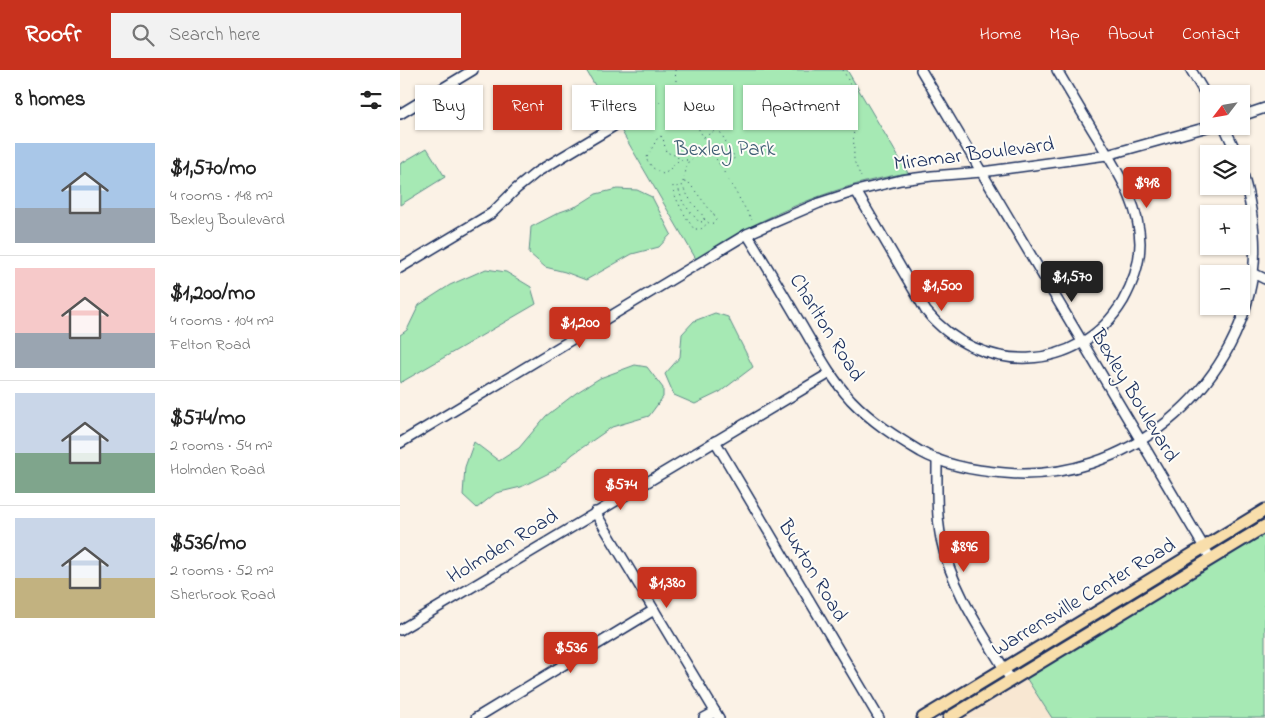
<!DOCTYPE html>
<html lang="en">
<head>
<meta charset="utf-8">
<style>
  :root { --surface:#fff; --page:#f2f2f2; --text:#222; --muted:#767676; --line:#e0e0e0; --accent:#c8321e }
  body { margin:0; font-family:"Indie Flower",sans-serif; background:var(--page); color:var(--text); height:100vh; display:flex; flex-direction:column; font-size:19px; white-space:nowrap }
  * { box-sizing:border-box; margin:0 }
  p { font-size:16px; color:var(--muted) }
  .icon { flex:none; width:28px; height:28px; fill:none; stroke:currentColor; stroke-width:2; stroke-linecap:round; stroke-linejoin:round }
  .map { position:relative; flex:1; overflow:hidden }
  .drawer { display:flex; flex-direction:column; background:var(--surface); width:400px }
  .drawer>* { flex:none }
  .top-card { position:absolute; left:15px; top:15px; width:475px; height:45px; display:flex; gap:10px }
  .needle { width:32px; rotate:239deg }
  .tools { position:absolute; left:800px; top:15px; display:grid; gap:10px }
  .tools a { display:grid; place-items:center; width:50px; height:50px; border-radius:0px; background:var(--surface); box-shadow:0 1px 4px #0004; font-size:25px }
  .price { position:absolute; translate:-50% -42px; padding:0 11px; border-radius:5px; background:var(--accent); color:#fff; font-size:16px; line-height:32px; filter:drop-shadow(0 1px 2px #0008) }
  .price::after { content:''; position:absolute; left:50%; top:30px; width:15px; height:11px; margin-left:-8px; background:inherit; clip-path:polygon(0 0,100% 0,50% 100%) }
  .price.on { background:#222; color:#fff }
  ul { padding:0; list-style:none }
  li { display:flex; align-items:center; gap:15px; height:125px; padding:0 15px }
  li+li { border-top:1px solid var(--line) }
  li span { display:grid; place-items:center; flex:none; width:140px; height:100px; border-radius:0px; color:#555 }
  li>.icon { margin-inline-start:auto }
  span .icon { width:60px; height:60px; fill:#fffc; stroke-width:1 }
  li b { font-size:21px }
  h2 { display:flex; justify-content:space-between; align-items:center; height:60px; padding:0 15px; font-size:21px }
  .tag { padding:0 18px; border-radius:0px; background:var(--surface); box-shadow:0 1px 4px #0004; font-size:18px; line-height:45px }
  .tag.on { background:var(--accent); color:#fff }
  header { display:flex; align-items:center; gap:30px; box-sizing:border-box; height:70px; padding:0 25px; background:var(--accent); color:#fff }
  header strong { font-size:24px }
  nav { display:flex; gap:28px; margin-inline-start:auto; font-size:18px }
  .search { width:350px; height:45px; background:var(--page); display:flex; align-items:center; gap:12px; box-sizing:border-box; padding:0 18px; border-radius:0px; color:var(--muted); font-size:19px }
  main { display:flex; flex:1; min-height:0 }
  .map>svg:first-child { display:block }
  .built { fill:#f8e7d2 }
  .green { fill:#a6e9b4; stroke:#608c89 }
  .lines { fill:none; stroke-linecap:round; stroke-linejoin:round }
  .minor-casing { stroke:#1b2f5e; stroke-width:12 }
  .major-casing { stroke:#1b2f5e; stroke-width:15 }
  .path { stroke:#1b2f5e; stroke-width:1; stroke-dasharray:1 4; stroke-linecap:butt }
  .minor { stroke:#fdfcf7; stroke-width:9 }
  .major { stroke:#f8deab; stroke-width:11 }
  .labels { text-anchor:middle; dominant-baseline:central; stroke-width:4; stroke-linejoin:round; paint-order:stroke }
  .park-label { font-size:21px; fill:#3e5e74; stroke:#fdfcf7 }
  .street-label { font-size:21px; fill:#1b2f5e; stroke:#fdfcf7 }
</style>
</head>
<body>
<header>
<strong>Roofr</strong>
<div class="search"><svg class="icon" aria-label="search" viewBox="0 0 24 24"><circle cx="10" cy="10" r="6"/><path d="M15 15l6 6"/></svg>Search here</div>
<nav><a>Home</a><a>Map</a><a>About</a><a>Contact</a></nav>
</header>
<main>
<section class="drawer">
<h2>8 homes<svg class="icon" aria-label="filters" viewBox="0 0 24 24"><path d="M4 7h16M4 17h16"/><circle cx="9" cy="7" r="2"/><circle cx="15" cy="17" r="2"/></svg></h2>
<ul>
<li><span style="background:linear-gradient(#a9c7e8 65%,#9aa5b1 0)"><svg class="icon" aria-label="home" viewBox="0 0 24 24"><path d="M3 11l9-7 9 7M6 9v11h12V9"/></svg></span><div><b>$1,570/mo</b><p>4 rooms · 148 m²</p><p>Bexley Boulevard</p></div></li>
<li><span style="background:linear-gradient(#f6c9c9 65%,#9aa5b1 0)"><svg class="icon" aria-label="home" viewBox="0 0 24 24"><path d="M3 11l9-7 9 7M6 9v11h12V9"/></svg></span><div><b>$1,200/mo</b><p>4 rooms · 104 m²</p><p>Felton Road</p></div></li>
<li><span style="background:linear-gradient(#c9d6e8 60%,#7fa58c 0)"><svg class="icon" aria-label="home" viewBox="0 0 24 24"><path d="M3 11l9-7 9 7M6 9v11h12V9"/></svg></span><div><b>$574/mo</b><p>2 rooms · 54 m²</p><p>Holmden Road</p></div></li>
<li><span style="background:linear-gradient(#c9d6e8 60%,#c2b280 0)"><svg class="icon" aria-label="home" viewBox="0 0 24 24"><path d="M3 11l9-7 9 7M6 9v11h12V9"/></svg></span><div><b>$536/mo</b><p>2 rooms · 52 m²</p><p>Sherbrook Road</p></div></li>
</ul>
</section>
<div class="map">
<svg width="865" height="648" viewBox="0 0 865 648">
  <rect width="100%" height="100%" fill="#fbf2e6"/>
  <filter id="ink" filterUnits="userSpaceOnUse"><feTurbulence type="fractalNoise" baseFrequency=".02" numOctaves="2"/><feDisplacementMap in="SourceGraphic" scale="10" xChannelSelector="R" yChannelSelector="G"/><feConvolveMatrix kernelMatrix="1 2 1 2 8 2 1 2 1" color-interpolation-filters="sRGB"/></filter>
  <g filter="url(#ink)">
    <polygon class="built" points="627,609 652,648 563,648"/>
    <g class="green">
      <path d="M186,0H447L508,103C456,111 403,130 356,154C335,164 316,177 296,189Z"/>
      <polygon points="27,78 45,107 0,135 0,94"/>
      <polygon points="217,119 237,120 252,127 271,164 259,177 232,184 186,210 165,202 145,197 129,183 131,157 160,142 177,136 196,124"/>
      <polygon points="86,199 106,202 131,217 136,234 0,313 0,265 7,260 19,235 50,215"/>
      <polygon points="315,243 328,247 353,297 320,322 295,334 274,325 265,304 280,287 282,264 294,251"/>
      <polygon points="235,295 247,297 263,318 263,327 249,346 212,357 173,384 155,400 121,417 96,423 77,438 63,425 65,397 74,372 99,391 119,378 146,346 176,323 200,308"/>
      <polygon points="865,456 865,648 652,648 623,603"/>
    </g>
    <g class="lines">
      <defs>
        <g id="minor">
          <polyline points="521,0 811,489"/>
          <polyline points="791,0 809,30"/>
          <polyline points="0,44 73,0"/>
          <polyline points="841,46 865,38"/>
          <polyline points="824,56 837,84"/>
          <path d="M456,121L526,241C579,306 679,305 723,231C733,213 740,193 740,173C739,133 719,105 700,72C685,48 671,24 657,0"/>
          <path d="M347,164C367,196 386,229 405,261C419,285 432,309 451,330C471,351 496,367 521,382C546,396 577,401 605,403C724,414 837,321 853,203C858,168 851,131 841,97"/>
          <polyline points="0,198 92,143 116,119 137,102 214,56"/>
          <polyline points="853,203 865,209"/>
          <polyline points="315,371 479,648"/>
          <polyline points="0,373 347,164 419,133 456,121 501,110 532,106 582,102 707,85 811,56"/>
          <path d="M537,389C537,416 536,443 541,469C552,521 584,565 611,610"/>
          <polyline points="195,442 319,648"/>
          <polyline points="0,560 430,303"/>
          <polyline points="76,648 254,540"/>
          <polyline points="304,648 315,642"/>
        </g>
        <g id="major">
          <polyline points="523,648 865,440"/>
          <polyline points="549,648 865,456"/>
        </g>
      </defs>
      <use href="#minor" class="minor-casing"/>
      <use href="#major" class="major-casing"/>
      <g class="path">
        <polyline points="275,0 277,22 352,150"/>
        <polyline points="443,0 451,16 453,24 454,91 461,107"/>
        <polyline points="287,39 302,30 335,88 321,96"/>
        <polyline points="213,47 240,32 262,32"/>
        <polygon points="261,66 263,68 266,82 277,86 279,90 267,102 263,104 253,98 246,89 257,69"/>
        <polyline points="304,67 318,59"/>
        <polyline points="281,90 289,90"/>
        <polyline points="283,112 288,92 303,83"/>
        <path d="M304,149L310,154L313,153L316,150L314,145L289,113L284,112L282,116L291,131L304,147V151L301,152H299L283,133L278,117L273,116C272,125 288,151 294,159H301L308,153"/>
      </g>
      <use href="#minor" class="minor"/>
      <use href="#major" class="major"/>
    </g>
  </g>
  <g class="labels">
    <g class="park-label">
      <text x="325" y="80">Bexley Park</text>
    </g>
    <g class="street-label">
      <text transform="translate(574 85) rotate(-7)">Miramar Boulevard</text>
      <text transform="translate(426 258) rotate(58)">Charlton Road</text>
      <text transform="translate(734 326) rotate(59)">Bexley Boulevard</text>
      <text transform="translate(103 477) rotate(-31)">Holmden Road</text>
      <text transform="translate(412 501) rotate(59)">Buxton Road</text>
      <text transform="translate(684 528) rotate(-31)">Warrensville Center Road</text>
    </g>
  </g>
</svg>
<div class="tools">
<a><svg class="needle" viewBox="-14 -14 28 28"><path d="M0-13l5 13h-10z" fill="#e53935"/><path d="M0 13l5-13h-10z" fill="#767676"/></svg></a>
<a><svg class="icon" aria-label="layers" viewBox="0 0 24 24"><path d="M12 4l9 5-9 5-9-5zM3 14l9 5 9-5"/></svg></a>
<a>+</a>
<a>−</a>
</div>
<b class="price" style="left:747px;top:139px">$918</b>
<b class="price on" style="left:672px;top:233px">$1,570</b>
<b class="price" style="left:542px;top:242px">$1,500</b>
<b class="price" style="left:180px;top:279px">$1,200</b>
<b class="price" style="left:221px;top:441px">$574</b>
<b class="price" style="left:564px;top:503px">$896</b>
<b class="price" style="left:267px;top:539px">$1,380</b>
<b class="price" style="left:171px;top:604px">$536</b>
<div class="top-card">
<a class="tag">Buy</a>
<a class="tag on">Rent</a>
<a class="tag">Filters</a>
<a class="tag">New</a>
<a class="tag">Apartment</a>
</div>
</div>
</main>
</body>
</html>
